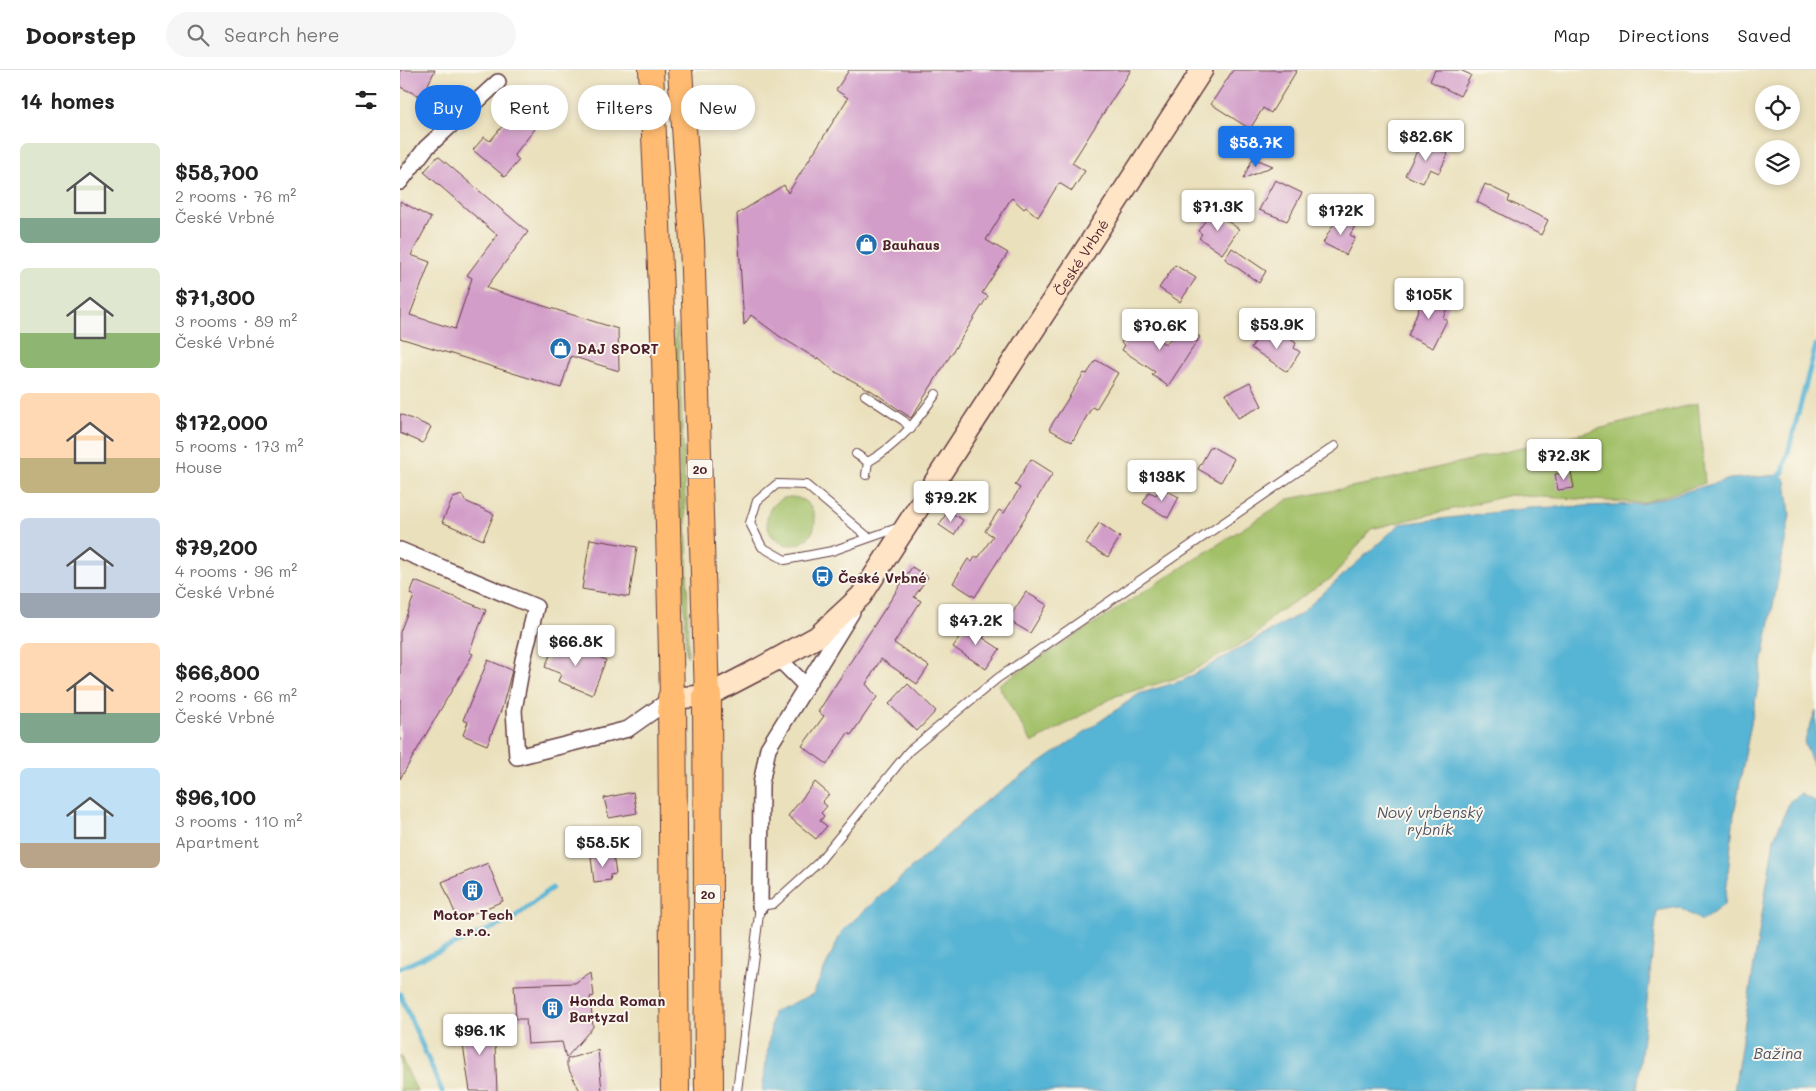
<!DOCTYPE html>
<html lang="en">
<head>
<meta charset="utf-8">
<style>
  :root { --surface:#fff; --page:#f6f6f6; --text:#222; --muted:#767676; --line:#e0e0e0; --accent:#1a73e8 }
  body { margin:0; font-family:Mali,sans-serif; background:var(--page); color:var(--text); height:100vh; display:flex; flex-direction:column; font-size:19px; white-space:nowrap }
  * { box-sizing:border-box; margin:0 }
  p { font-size:16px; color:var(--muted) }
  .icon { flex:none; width:28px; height:28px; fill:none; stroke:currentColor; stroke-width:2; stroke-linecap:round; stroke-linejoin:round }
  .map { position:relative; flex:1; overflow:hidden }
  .panel { display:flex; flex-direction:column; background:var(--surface); width:400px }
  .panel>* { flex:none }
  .top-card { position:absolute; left:15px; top:15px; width:475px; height:45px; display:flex; gap:10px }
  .buttons { position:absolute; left:1355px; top:15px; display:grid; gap:10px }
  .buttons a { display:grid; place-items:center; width:45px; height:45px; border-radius:50%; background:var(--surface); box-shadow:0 2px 8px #0003; font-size:25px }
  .price { position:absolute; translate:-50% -42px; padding:0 11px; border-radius:5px; background:#fff; color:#222; font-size:16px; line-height:32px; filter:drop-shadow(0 1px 2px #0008) }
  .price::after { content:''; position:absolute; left:50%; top:30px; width:15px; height:11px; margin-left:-8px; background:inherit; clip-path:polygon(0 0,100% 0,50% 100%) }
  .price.selected { background:var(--accent); color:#fff }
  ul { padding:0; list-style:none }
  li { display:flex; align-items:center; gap:15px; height:125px; padding:0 20px }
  li span { display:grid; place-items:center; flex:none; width:140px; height:100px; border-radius:8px; color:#555 }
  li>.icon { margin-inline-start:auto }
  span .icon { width:60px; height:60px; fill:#fffc; stroke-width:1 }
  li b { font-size:21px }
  h2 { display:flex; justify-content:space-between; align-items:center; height:60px; padding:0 20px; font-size:21px }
  .chip { padding:0 18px; border-radius:22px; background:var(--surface); box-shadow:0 2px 8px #0003; font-size:18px; line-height:45px }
  .chip.selected { background:var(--accent); color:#fff }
  header { display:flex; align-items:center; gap:30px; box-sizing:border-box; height:70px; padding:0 25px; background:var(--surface); border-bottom:1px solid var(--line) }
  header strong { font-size:24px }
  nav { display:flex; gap:28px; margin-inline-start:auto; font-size:18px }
  .search { width:350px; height:45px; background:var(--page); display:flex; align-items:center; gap:12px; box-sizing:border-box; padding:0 18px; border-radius:28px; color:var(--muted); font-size:19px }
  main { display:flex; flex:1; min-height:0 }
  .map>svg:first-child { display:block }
  .green { fill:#a2c068; stroke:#76704a }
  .water { fill:#56b4d4; stroke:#506a80 }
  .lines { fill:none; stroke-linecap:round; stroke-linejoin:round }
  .stream { stroke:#56b4d4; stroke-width:5 }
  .building { fill:#d29dc9 }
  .lane-casing { stroke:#623c41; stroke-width:10 }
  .street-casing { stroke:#623c41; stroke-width:18 }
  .secondary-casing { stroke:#623c41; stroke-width:24 }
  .primary-casing { stroke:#623c41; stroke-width:26 }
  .highway-casing { stroke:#623c41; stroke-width:30 }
  .lane { stroke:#fff; stroke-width:8 }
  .street { stroke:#fff; stroke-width:15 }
  .secondary { stroke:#ffe4c6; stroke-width:21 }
  .primary { stroke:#ffbb71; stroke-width:24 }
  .highway { stroke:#ffbb71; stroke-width:28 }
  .labels { text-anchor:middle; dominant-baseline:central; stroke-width:4; stroke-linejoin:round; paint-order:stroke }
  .shield { fill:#fbf7ec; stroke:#7f6065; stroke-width:1 }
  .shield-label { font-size:12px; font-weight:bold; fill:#4a1f2b }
  .poi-label { font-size:14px; font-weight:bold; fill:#4a1f2b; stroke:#fbf7ec; text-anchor:start }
  .street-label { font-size:14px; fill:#4a1f2b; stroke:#fbf7ec }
  .water-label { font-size:15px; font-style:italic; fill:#4e5366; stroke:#fbf7ec }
</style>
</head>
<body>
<header>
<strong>Doorstep</strong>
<div class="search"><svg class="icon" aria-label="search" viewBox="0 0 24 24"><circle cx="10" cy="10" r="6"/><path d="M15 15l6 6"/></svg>Search here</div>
<nav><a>Map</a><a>Directions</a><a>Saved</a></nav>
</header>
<main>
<section class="panel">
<h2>14 homes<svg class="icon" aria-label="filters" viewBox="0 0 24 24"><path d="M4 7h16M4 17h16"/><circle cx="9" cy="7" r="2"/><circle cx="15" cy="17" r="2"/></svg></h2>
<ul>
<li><span style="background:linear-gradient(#dfe7d0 75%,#7fa58c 0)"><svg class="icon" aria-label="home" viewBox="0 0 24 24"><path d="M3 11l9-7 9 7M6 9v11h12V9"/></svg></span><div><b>$58,700</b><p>2 rooms · 76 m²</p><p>České Vrbné</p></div></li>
<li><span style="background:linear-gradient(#dfe7d0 65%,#8fb573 0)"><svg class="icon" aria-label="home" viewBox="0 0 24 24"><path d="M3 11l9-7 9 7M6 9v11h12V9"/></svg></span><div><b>$71,300</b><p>3 rooms · 89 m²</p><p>České Vrbné</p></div></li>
<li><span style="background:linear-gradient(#ffd9b3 65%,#c2b280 0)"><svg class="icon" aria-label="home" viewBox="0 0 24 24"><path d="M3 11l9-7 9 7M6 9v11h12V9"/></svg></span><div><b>$172,000</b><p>5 rooms · 173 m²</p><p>House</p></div></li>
<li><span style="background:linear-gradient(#c9d6e8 75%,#9aa5b1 0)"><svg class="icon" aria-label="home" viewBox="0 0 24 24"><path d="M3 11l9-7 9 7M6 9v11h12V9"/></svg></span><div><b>$79,200</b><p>4 rooms · 96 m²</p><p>České Vrbné</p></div></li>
<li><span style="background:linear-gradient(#ffd9b3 70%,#7fa58c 0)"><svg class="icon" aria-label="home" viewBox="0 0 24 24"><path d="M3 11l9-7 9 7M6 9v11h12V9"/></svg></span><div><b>$66,800</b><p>2 rooms · 66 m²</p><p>České Vrbné</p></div></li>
<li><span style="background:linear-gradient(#bfe0f5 75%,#b9a48a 0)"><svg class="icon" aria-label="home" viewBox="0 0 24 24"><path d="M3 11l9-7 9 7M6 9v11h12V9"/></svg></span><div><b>$96,100</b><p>3 rooms · 110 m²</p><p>Apartment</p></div></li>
</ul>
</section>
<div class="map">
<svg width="1416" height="1021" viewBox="0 0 1416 1021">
  <rect width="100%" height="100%" fill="#fbf7ec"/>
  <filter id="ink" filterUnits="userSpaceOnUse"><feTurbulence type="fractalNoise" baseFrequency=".02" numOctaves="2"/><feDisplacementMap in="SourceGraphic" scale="10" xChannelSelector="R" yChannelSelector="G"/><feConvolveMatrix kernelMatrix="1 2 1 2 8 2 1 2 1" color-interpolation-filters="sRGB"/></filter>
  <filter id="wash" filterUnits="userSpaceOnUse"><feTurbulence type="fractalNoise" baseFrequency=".0096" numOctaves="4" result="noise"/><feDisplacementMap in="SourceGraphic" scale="20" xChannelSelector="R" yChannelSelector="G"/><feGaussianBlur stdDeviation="1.12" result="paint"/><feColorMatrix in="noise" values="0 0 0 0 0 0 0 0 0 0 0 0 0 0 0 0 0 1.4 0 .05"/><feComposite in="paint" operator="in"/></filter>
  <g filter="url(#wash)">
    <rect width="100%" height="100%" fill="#eae0bc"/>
    <g class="green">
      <polygon points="276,255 278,259 287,478 288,586 286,585 274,258"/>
      <polygon points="1298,333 1305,413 1242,433 1110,425 971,459 933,507 875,544 855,566 783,606 716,626 632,673 598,615 889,429 972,413 1160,369"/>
      <circle cx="391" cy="451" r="24"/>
      <polygon points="0,985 17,1021 0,1021"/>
    </g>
    <g class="water">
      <polygon points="1380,405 1386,410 1390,445 1334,744 1325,834 1302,851 1278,837 1257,841 1237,1021 362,1021 373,942 413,924 442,861 583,733 739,624 784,610 900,544 1000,454 1130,438 1242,434 1330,409"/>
      <polygon points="1416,640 1416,702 1404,672"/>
      <polygon points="1401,724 1416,732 1416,1021 1334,1021 1374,769 1390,731"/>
    </g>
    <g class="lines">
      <g class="stream">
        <polyline points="1376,410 1383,402 1416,275"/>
        <polyline points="0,898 111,850 152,818"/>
        <polyline points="0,924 42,1021"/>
      </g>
    </g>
    <g id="blocks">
      <g class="building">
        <polygon points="0,0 35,0 22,27 0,17"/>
        <polygon points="449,0 731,0 672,93 685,101 672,121 659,113 638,147 626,137 624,139 612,128 610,130 586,170 608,183 582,223 588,226 511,348 472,321 434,301 418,287 417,289 379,266 351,245 344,255 337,144 384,115 388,123 448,28 436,20"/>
        <polygon points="833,0 897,0 871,43 863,38 850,59 811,34"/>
        <polygon points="1035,0 1060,0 1071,5 1060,26 1030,11"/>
        <polygon points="114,42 135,59 114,85 119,90 105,107 73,80 84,67 90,71"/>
        <polygon points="1022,71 1048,84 1039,103 1030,99 1023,113 1005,105"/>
        <polygon points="38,86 128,162 86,218 218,259 219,301 171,286 161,318 0,268 0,131 31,148 11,185 30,192 10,245 55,259 72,208 67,205 97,165 24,102"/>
        <polygon points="853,88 873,96 843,109"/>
        <polygon points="875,110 902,123 887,151 859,140"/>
        <polygon points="1085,114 1110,126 1108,131 1148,150 1141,165 1077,132"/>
        <polygon points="812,141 839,159 822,184 799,168 802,164 798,161"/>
        <polygon points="938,146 955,156 950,165 955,168 946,185 923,173"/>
        <polygon points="832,178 866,201 859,213 825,189"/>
        <polygon points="775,195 796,208 780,232 759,218"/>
        <polygon points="1025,222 1049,233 1043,248 1047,250 1033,278 1008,266"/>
        <polygon points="735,253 766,275 780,254 800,267 768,316 752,305 755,302 722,280 725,275 721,273"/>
        <polygon points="875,259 896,273 894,278 900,282 887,302 851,278 860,264 869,269"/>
        <polygon points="696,290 718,303 696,339 692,337 672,372 649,359 684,303 687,304"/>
        <polygon points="850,312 862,336 838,348 826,324"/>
        <polygon points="0,344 31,357 23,373 0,363"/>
        <polygon points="811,376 834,389 821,412 798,399"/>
        <polygon points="631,389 653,403 575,527 553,513 568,489 572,492 575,487 579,487 593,466 585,461 599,440 604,443 620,418 615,415"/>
        <polygon points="1171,402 1174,418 1158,420 1155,404"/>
        <polygon points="761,418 779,427 768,448 743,433 749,422 756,425"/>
        <polygon points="62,425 65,431 94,444 83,470 42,452 53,428"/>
        <polygon points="548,441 563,450 554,465 539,455"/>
        <polygon points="699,453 720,467 708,487 686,474"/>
        <polygon points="190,469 237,477 229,527 182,519"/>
        <polygon points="512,497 528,507 514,527 521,531 494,573 529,596 517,614 481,589 466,614 477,627 451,665 448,663 427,694 402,676 424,646 418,642"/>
        <polygon points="15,511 86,540 69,582 73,584 0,709 0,562 14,526 10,524"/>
        <polygon points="626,522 647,535 630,563 608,550"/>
        <polygon points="570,552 586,563 583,568 600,579 586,599 553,577"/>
        <polygon points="157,569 206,590 192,625 158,611 161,604 145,597"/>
        <polygon points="88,590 112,600 102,638 87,675 63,665 68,652 63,650"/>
        <polygon points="508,614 536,641 517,661 489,634"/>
        <polygon points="415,712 429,724 422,732 427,736 421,743 424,746 420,751 427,756 416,769 388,746"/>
        <polygon points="233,722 237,743 209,748 204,728"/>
        <polygon points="213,784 216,804 210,805 211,810 194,812 191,787"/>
        <polygon points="88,793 103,831 58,850 42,812"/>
        <polygon points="191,902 194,926 190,927 193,957 166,988 162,972 128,974 126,949 116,949 114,915 175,913"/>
        <polygon points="94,953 97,1021 70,1021 60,955"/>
        <polygon points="198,980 202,1021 180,1021 167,996 167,989"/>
      </g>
    </g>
  </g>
  <g filter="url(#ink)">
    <use href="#blocks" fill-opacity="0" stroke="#623c41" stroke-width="1"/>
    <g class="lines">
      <defs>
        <g id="lane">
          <polyline points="465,325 504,351 511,359"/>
          <path d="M456,384L468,392C499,374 515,353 536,324"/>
          <polyline points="466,405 468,392"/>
          <polyline points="468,467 406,415 377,414 357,431 350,453 362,477 385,490 432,481 500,457"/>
          <polyline points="337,1021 360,836 373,834 418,793 509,681 598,608 935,376"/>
        </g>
        <g id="street">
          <polyline points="0,112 26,78 98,12"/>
          <polyline points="0,480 136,537 123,590 114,640 117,687 228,659 272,628"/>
          <polyline points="378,588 406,616"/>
          <polyline points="360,836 361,714 368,678 452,542"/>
        </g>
        <g id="secondary">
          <path id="s1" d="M272,628L307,626L357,600L417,567L461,526L802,0"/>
        </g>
        <g id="primary">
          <polyline points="251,0 264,286 272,628"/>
          <polyline points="280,0 292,171 307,626"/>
        </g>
        <g id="highway">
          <polyline points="307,626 309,1021"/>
          <polyline points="272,628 275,1021"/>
        </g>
      </defs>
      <use href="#lane" class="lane-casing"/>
      <use href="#street" class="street-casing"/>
      <use href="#secondary" class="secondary-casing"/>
      <use href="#primary" class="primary-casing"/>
      <use href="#highway" class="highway-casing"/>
      <use href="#lane" class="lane"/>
      <use href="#street" class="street"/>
      <use href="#secondary" class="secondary"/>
      <use href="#primary" class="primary"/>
      <use href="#highway" class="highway"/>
    </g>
  </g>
  <defs>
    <symbol id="shop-disc" viewBox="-11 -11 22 22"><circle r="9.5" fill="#1f6fb2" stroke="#fbf7ec"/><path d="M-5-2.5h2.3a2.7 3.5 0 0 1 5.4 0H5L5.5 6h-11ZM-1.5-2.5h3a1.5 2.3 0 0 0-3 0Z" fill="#fff"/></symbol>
    <symbol id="bus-disc" viewBox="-11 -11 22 22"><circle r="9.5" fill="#1f6fb2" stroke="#fbf7ec"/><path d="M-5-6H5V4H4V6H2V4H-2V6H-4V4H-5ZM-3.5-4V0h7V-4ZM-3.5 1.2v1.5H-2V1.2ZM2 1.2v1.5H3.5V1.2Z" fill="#fff"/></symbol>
    <symbol id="building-disc" viewBox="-11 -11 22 22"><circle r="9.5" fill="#1f6fb2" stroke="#fbf7ec"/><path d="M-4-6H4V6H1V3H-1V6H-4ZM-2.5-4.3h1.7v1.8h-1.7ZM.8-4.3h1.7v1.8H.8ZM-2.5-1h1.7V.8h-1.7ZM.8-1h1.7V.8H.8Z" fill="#fff"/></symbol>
  </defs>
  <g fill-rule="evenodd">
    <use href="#shop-disc" x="454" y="162" width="25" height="25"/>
    <use href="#shop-disc" x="148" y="266" width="25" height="25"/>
    <use href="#bus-disc" x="410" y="494" width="25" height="25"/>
    <use href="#building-disc" x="60" y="808" width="25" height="25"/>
    <use href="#building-disc" x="140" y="926" width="25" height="25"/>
  </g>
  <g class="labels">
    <g class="shield">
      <rect x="287.5" y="389.5" width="25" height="19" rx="4"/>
      <rect x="295.5" y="814.5" width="25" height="19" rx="4"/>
    </g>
    <g class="shield-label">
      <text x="300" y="399">20</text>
      <text x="308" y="824">20</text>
    </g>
    <g class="poi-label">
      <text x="482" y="174">Bauhaus</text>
      <text x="177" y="278">DAJ SPORT</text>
      <text x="438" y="507">České Vrbné</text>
      <text x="73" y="844" text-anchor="middle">Motor Tech<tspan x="73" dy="16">s.r.o.</tspan></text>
      <text x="169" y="930">Honda Roman<tspan x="169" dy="16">Bartyzal</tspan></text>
    </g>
    <g class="street-label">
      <text stroke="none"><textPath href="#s1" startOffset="624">České Vrbné</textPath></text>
    </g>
    <g class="water-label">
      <text x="1030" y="742">Nový vrbenský<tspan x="1030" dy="17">rybník</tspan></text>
      <text x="1378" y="983">Bažina</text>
    </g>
  </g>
</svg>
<div class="buttons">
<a><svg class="icon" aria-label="locate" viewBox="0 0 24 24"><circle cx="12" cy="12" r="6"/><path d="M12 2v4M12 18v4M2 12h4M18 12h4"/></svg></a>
<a><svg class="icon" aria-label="layers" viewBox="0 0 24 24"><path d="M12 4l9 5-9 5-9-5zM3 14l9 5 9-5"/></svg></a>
</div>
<b class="price" style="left:1026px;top:92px">$82.6K</b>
<b class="price selected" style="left:856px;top:98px">$58.7K</b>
<b class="price" style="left:818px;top:162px">$71.3K</b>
<b class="price" style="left:941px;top:166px">$172K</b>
<b class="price" style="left:1029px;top:250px">$105K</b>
<b class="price" style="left:877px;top:280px">$53.9K</b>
<b class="price" style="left:760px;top:281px">$70.6K</b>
<b class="price" style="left:1164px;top:411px">$72.3K</b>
<b class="price" style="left:762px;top:432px">$138K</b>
<b class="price" style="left:551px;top:453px">$79.2K</b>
<b class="price" style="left:576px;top:576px">$47.2K</b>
<b class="price" style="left:176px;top:597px">$66.8K</b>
<b class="price" style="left:203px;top:798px">$58.5K</b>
<b class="price" style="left:80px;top:986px">$96.1K</b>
<div class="top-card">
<a class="chip selected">Buy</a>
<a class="chip">Rent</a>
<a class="chip">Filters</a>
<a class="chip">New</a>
</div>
</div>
</main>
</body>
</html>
